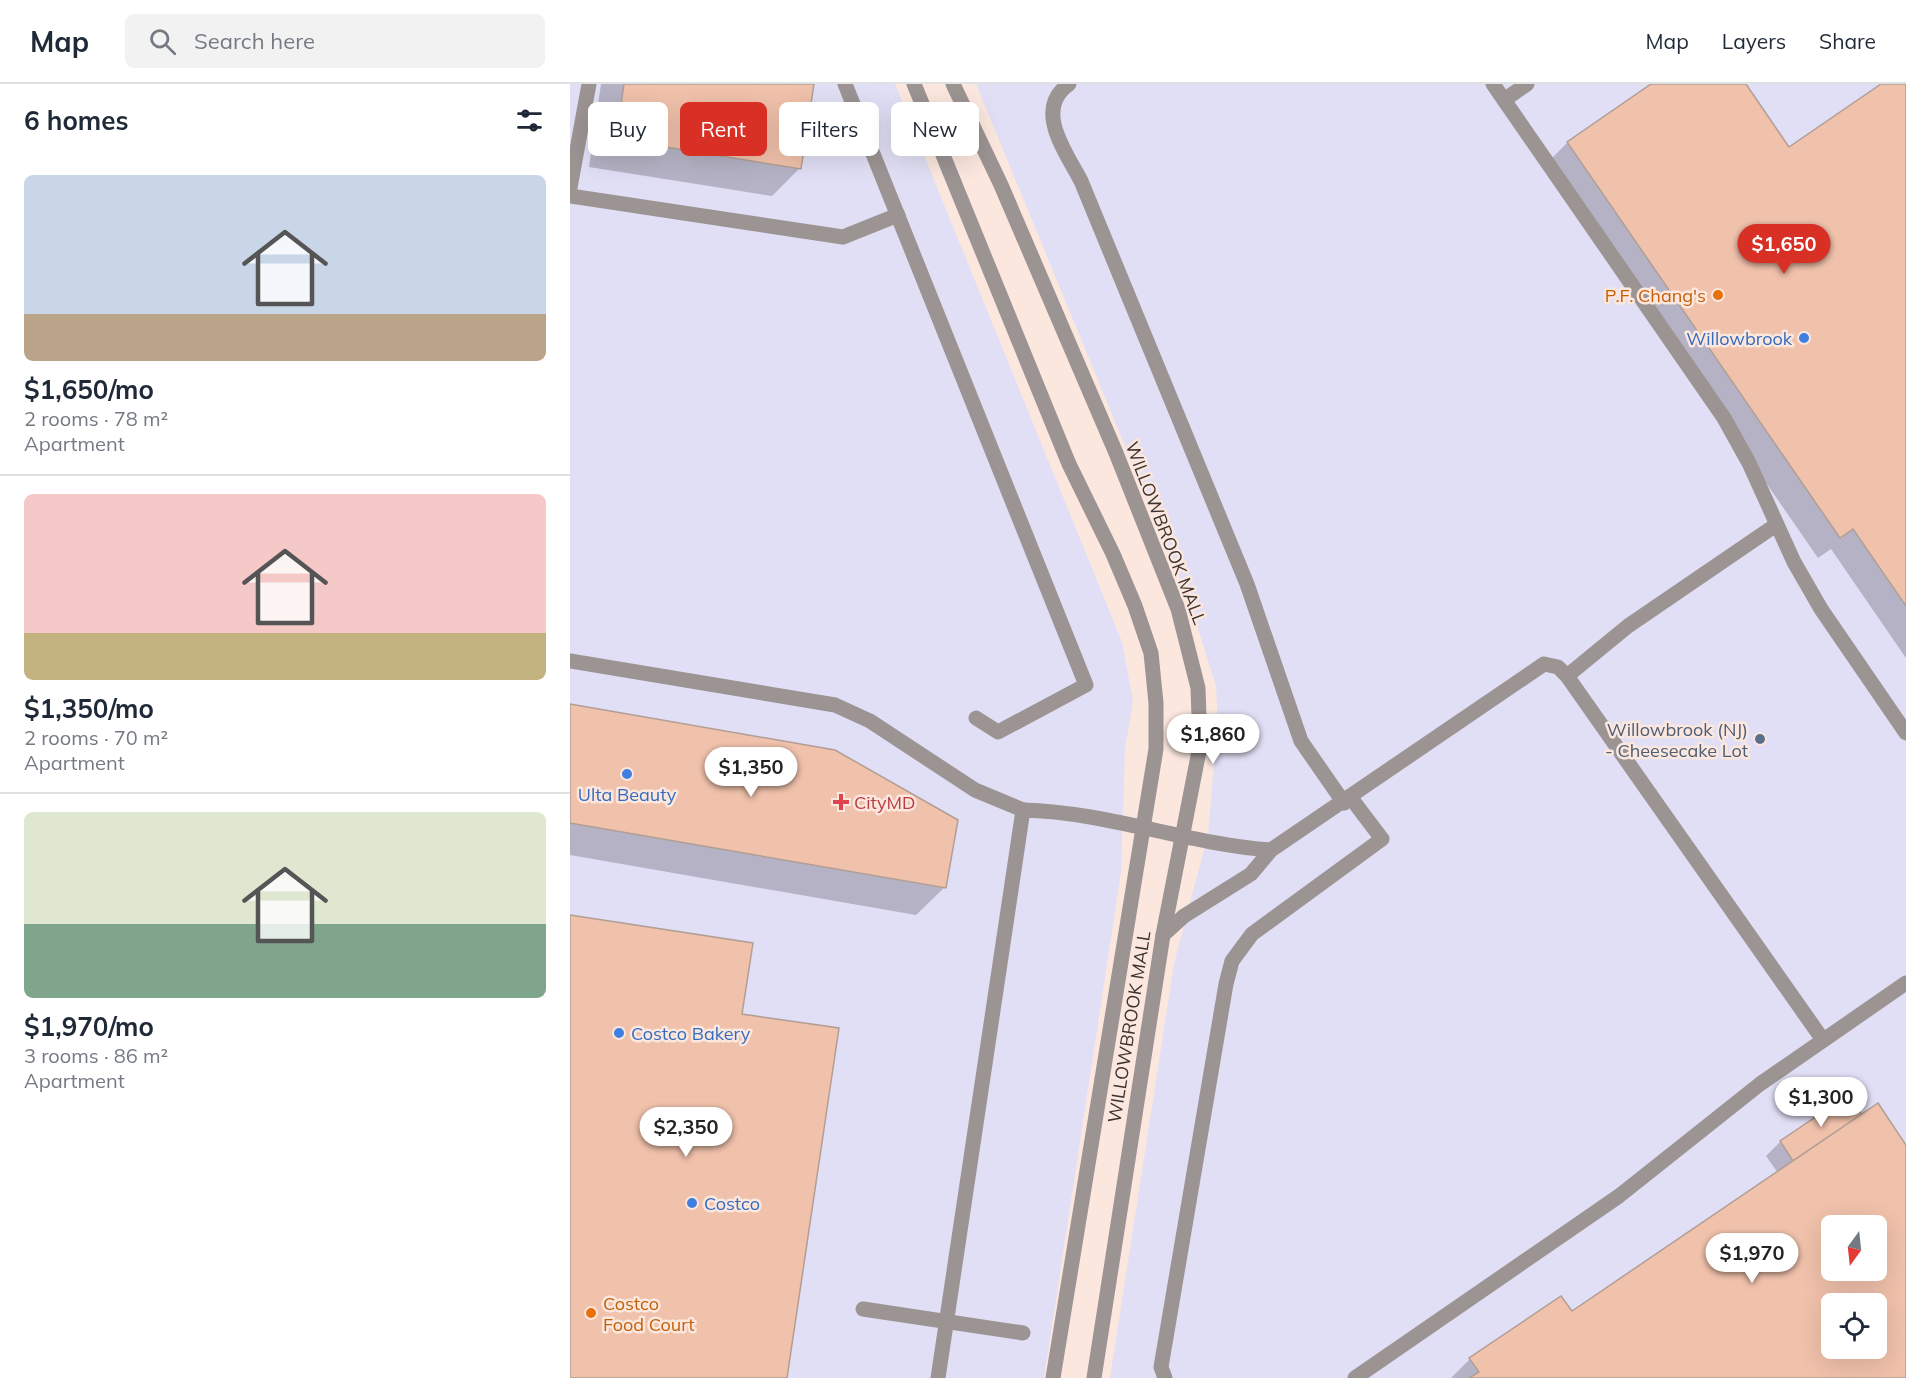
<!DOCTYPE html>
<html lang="en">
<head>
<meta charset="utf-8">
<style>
  :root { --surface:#fff; --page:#f2f2f3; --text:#1f2937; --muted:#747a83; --line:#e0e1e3; --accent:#d93025 }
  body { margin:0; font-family:Mulish,sans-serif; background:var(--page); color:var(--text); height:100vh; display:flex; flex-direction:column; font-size:22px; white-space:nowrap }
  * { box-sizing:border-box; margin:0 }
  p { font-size:20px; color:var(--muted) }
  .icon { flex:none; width:33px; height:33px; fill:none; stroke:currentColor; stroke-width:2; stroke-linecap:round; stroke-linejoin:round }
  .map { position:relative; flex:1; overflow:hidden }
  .details { display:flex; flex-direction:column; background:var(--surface); width:570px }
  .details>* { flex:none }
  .guide { position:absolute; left:18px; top:18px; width:570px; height:54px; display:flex; gap:12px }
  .needle { width:39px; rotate:195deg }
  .buttons { position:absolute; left:1251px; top:1131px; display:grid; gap:12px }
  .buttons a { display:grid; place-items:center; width:66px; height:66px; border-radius:9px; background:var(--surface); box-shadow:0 6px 24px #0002; font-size:30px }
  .price { position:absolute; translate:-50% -51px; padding:0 14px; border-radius:21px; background:#fff; color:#222; font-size:20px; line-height:39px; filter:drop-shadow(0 2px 3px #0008) }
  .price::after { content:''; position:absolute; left:50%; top:36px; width:18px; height:14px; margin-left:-9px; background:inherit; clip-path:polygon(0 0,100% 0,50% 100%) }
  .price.selected { background:var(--accent); color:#fff }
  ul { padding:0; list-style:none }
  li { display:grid; align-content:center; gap:12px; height:318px; padding:0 24px }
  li+li { border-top:2px solid var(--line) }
  li span { display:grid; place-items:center; height:186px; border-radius:9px; color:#555 }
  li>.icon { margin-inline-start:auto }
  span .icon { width:108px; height:108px; fill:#fffc; stroke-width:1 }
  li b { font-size:26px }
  h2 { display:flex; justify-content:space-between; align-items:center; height:72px; padding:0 24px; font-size:26px }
  .pill { padding:0 21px; border-radius:9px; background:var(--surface); box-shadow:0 6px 24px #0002; font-size:21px; line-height:54px }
  .pill.selected { background:var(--accent); color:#fff }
  header { display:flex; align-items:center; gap:36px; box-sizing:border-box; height:84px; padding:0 30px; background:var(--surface); border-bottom:2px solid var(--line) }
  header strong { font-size:28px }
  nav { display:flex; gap:33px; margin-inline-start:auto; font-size:21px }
  .search { width:420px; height:54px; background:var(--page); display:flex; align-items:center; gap:15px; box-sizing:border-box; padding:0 21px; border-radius:9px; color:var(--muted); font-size:22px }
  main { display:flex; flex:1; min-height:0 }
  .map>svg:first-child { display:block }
  .commercial { fill:#e1dff5; fill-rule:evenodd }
  .shadow { fill:#0003; fill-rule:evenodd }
  .building { fill:#f0c1ab; stroke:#b19e95; stroke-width:1.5; fill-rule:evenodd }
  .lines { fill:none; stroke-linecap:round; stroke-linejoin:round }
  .minor { stroke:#9c9393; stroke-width:15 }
  .food-dot { fill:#e8710a; stroke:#fbe7de; stroke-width:2 }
  .shop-dot { fill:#3f7fe0; stroke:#fbe7de; stroke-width:2 }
  .service-dot { fill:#5c6f8a; stroke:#fbe7de; stroke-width:2 }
  .health-dot { fill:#e0444e; stroke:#fbe7de; stroke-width:2 }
  .labels { text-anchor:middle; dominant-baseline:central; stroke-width:5; stroke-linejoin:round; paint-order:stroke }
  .food-label { font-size:18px; fill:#c56008; stroke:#fbe7de; text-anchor:end }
  .shop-label { font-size:18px; fill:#366cbe; stroke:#fbe7de; text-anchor:start }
  .street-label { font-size:18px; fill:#3b3330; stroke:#fbe7de }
  .service-label { font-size:18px; fill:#4e5e75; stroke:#fbe7de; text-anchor:end }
  .health-label { font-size:18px; fill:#be3a42; stroke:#fbe7de; text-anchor:start }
</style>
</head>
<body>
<header>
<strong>Map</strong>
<div class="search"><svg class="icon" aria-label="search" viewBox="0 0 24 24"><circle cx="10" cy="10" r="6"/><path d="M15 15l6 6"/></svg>Search here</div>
<nav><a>Map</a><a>Layers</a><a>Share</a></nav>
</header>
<main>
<section class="details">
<h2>6 homes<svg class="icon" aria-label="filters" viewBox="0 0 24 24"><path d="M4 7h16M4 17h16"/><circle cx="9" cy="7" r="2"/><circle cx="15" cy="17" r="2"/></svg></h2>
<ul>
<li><span style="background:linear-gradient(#c9d6e8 75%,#b9a48a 0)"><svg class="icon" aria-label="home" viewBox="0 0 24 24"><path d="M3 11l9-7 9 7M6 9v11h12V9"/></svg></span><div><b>$1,650/mo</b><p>2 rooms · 78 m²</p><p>Apartment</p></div></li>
<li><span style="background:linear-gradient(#f6c9c9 75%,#c2b280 0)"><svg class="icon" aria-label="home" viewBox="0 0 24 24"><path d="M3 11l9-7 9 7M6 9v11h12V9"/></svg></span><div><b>$1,350/mo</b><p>2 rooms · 70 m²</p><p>Apartment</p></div></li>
<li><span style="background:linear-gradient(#dfe7d0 60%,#7fa58c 0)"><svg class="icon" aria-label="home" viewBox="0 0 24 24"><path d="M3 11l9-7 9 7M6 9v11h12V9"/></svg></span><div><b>$1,970/mo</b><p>3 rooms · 86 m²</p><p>Apartment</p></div></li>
</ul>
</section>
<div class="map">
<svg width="1336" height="1294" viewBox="0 0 1336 1294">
  <rect width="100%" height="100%" fill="#fbe7de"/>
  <g class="commercial">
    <polygon points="0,0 325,0 552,558 563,617 555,665 551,788 474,1294 0,1294"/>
    <path d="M406,0H1336V1294H540L604,880L638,750L644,680L649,662L646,602L621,522ZM1262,1142H1306V1186H1262ZM1262,1220H1306V1264H1262Z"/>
  </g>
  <g class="shadow">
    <polygon points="31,0 242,0 230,84 202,112 19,83"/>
    <polygon points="1083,0 1174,0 1219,65 1313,0 1336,0 1336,574 1261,465 1248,474 976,80 997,59"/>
    <polygon points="0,622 375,803 346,831 0,771"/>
    <path d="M1277,1013L1291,1033L1308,1021L1336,1063V1294H881L900,1275L1002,1229L1208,1089L1196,1072L1210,1058ZM1262,1142H1306V1186H1262ZM1262,1220H1306V1264H1262Z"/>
  </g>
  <g class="building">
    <polygon points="54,0 244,0 231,85 46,55"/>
    <polygon points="1081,0 1176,0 1219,63 1311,0 1336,0 1336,522 1283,445 1270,454 997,58"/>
    <polygon points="0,620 265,666 388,736 376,804 0,739"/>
    <polygon points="0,831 183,859 172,930 269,944 217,1294 0,1294"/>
    <polygon points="1278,1011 1292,1031 1223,1077 1210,1057"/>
    <path d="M1308,1019L1336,1061V1294H899L909,1288L899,1274L991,1212L1002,1227ZM1262,1142H1306V1186H1262ZM1262,1220H1306V1264H1262Z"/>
  </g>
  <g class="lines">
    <g class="minor">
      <polyline points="275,0 516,601 428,648 406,634"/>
      <polyline points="344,0 499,380 543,470 565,522 581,569 586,619 586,665 483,1294"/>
      <polyline points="383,0 431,101 546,369 608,525 628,604 630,662 593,851 524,1294"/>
      <path d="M499,0C463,25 496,68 511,97L677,500L731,657L774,719"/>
      <polyline points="923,0 1154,334 1179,379 1224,478 1251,525 1336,649"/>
      <polyline points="934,16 957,0"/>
      <polyline points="0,104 19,0"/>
      <polyline points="0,112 273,153 328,131"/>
      <polyline points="0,577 265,621 300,637 405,706 453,726"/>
      <polyline points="997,592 1253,956"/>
      <polyline points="593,851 614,832 681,790 701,766"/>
      <polyline points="293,1225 453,1249"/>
      <path d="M368,1294L453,726C538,728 617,760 701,766L974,580L988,583L997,592L1058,542L1206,441"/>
      <polyline points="595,1294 591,1283 656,900 662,877 682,850 812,755 781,714"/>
      <polyline points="785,1294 1049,1112 1190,1000 1336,899"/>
    </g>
  </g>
  <g class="food-dot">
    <circle cx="1148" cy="211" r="6"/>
    <circle cx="21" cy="1229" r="6"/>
  </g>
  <g class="shop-dot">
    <circle cx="1234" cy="254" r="6"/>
    <circle cx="57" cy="690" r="6"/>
    <circle cx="49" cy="949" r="6"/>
    <circle cx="122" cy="1119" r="6"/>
  </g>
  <circle class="service-dot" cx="1190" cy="655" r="6"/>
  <path class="health-dot" d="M268 709h6v6h6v6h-6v6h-6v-6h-6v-6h6z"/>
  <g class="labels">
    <g class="food-label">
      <text x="1136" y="211">P.F. Chang's</text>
      <text x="33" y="1219" text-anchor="start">Costco<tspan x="33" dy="21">Food Court</tspan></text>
    </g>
    <g class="shop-label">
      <text x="1222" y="254" text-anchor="end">Willowbrook</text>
      <text x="57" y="710" text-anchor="middle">Ulta Beauty</text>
      <text x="61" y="949">Costco Bakery</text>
      <text x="134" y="1119">Costco</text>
    </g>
    <g class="street-label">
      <text transform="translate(596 449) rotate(69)">WILLOWBROOK MALL</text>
      <text transform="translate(559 943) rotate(-81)">WILLOWBROOK MALL</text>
    </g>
    <g class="service-label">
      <text x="1178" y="645">Willowbrook (NJ)<tspan x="1178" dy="21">- Cheesecake Lot</tspan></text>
    </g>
    <g class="health-label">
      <text x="284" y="718">CityMD</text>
    </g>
  </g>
</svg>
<div class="buttons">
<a><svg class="needle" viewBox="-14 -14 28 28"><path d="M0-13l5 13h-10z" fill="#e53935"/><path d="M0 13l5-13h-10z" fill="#747a83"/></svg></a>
<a><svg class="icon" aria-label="locate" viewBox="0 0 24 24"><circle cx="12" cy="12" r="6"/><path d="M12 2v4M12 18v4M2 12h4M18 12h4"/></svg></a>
</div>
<b class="price selected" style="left:1214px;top:191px">$1,650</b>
<b class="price" style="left:643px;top:681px">$1,860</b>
<b class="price" style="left:181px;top:714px">$1,350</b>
<b class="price" style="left:1251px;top:1044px">$1,300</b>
<b class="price" style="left:116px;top:1074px">$2,350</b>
<b class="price" style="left:1182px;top:1200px">$1,970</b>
<div class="guide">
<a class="pill">Buy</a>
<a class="pill selected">Rent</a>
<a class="pill">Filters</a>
<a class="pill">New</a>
</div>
</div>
</main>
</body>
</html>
